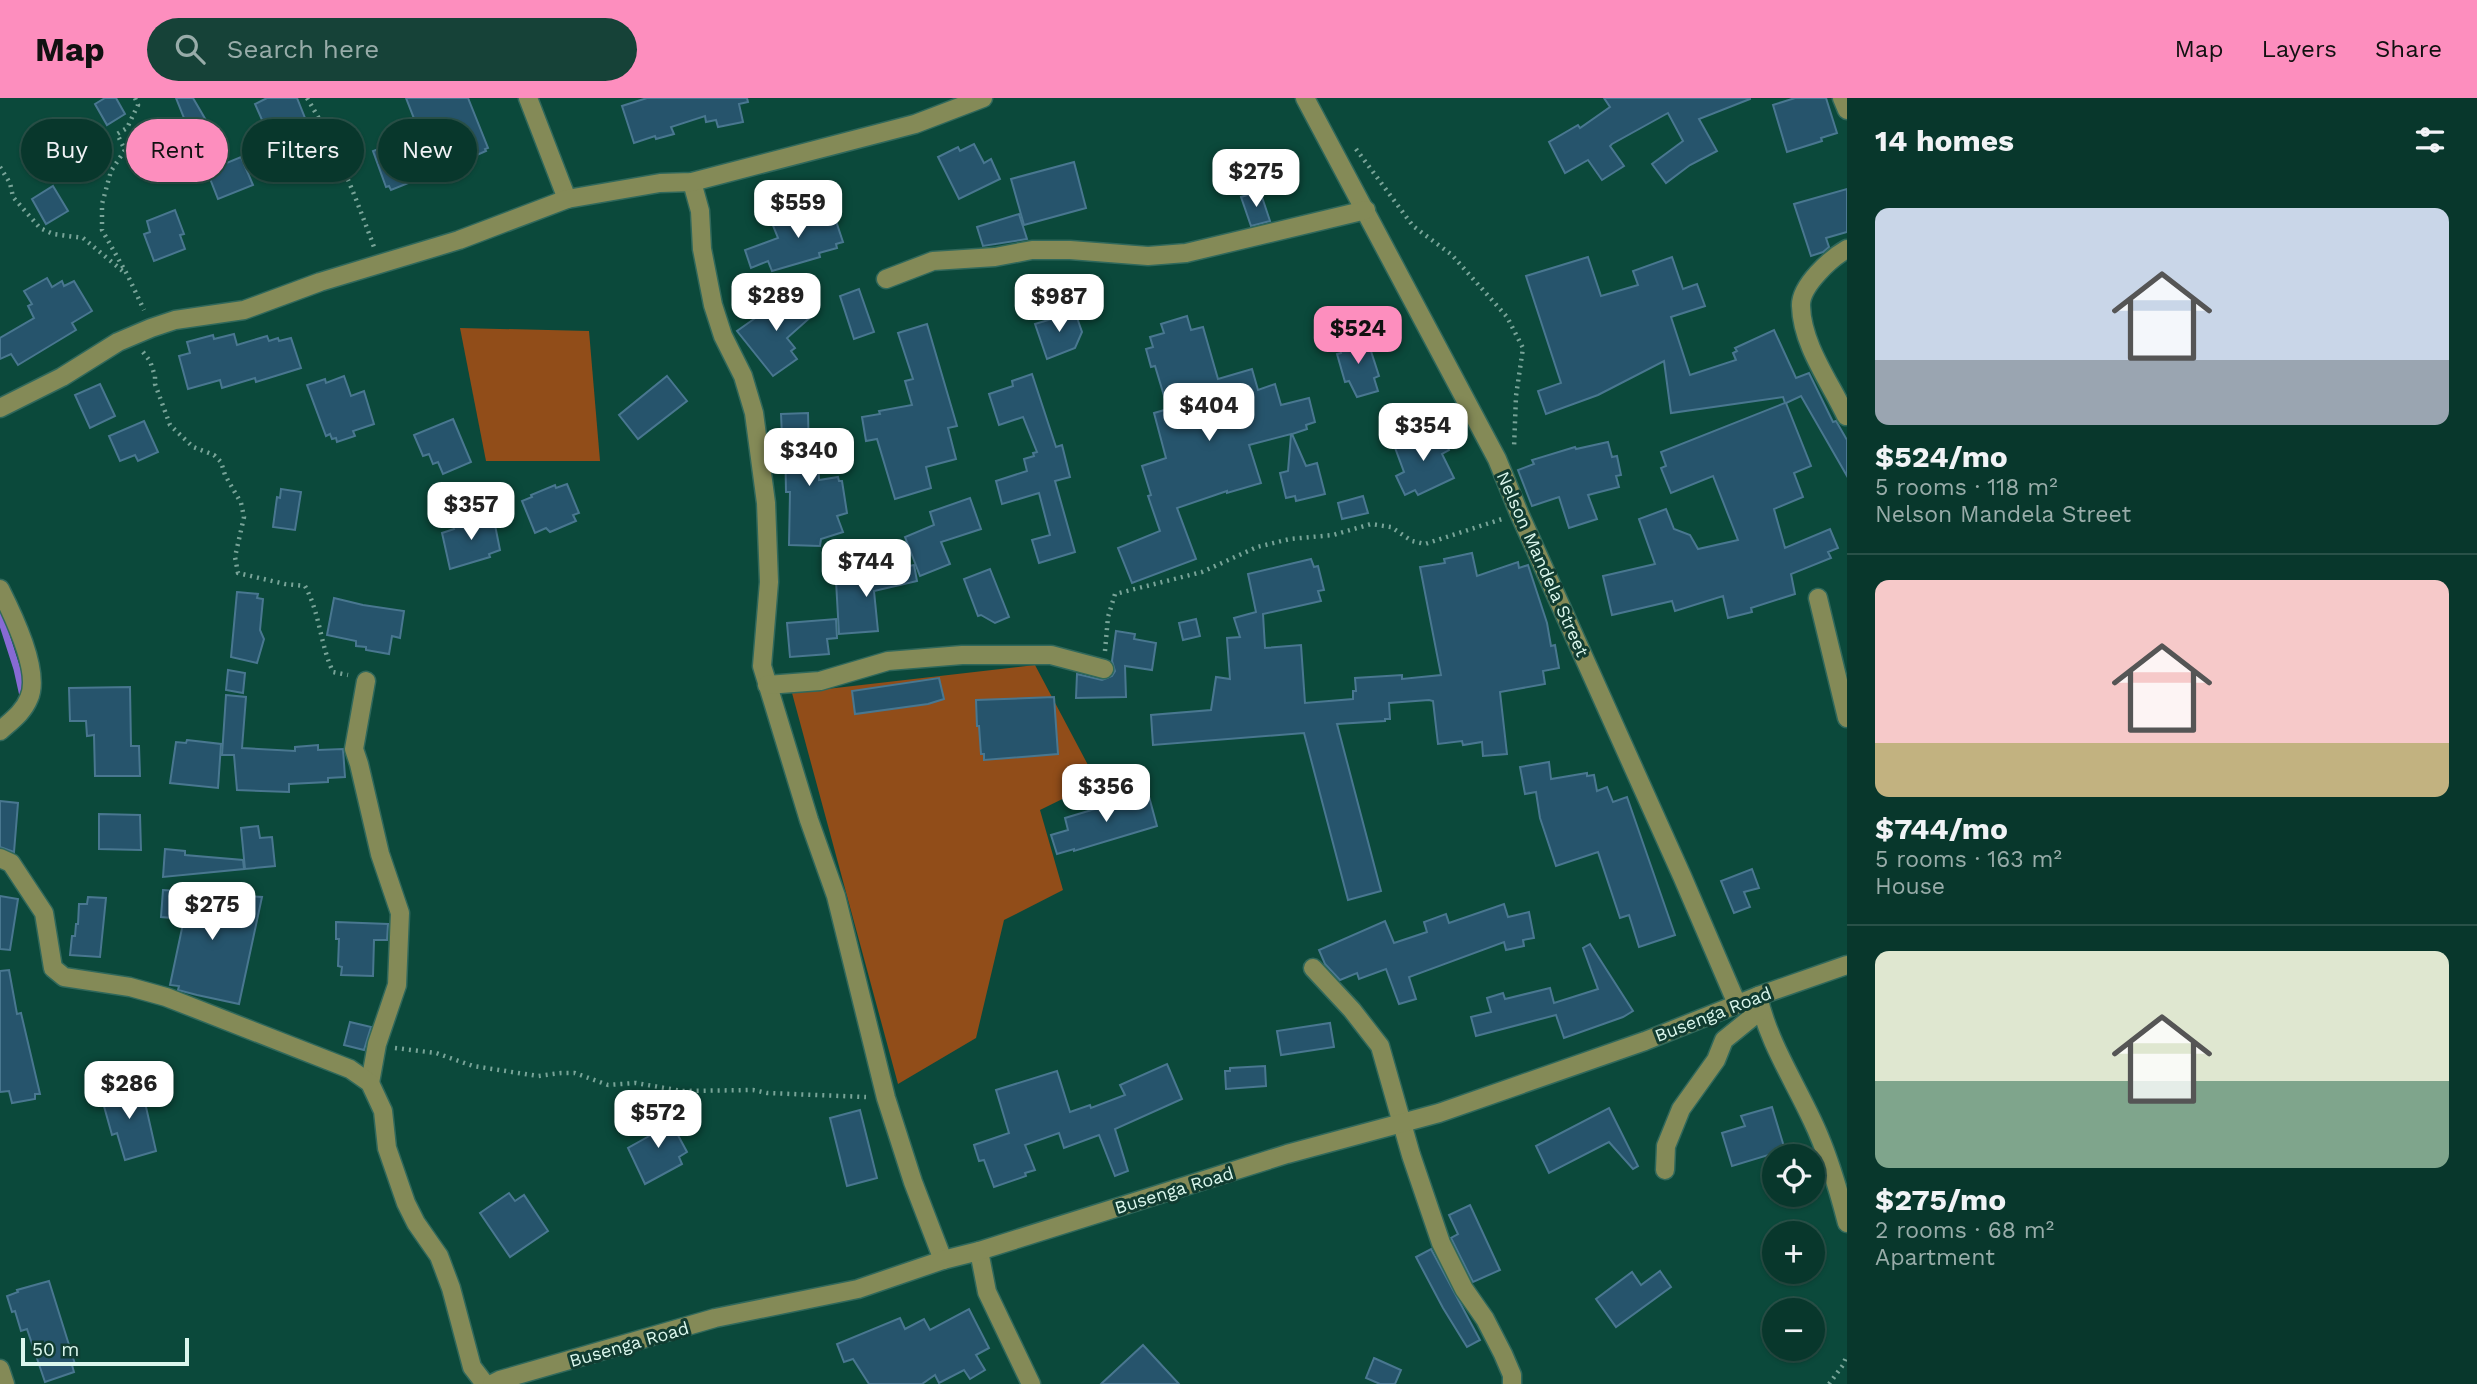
<!DOCTYPE html>
<html lang="en">
<head>
<meta charset="utf-8">
<style>
  :root { --surface:#08372c; --page:#164238; --text:#f1f3f6; --muted:#98aca9; --line:#295148; --accent:#fd8ebe }
  body { margin:0; font-family:"Work Sans",sans-serif; background:var(--page); color:var(--text); height:100vh; display:flex; flex-direction:column; font-size:26px; white-space:nowrap }
  * { box-sizing:border-box; margin:0 }
  p { font-size:23px; color:var(--muted) }
  .icon { flex:none; width:38px; height:38px; fill:none; stroke:currentColor; stroke-width:2; stroke-linecap:round; stroke-linejoin:round }
  .map { position:relative; flex:1; overflow:hidden }
  .details { display:flex; flex-direction:column; background:var(--surface); width:630px }
  .details>* { flex:none }
  .banner { position:absolute; left:21px; top:21px; width:665px; height:63px; display:flex; gap:14px }
  .fabs { position:absolute; left:1762px; top:1046px; display:grid; gap:14px }
  .fabs a { display:grid; place-items:center; width:63px; height:63px; border-radius:50%; background:var(--surface); box-shadow:0 2px 5px #0004,0 0 0 2px var(--line); font-size:35px }
  .scale { position:absolute; left:21px; bottom:18px; width:168px; box-sizing:border-box; padding-left:7px; border:4px solid #dbf7ed; border-top:0; font-size:19px; line-height:24px; white-space:nowrap; color:#dbf7ed; -webkit-text-stroke:5px #113c31; paint-order:stroke }
  .price { position:absolute; translate:-50% -60px; padding:0 16px; border-radius:14px; background:#fff; color:#222; font-size:23px; line-height:46px; filter:drop-shadow(0 2px 4px #0008) }
  .price::after { content:''; position:absolute; left:50%; top:42px; width:21px; height:16px; margin-left:-10px; background:inherit; clip-path:polygon(0 0,100% 0,50% 100%) }
  .price.selected { background:var(--accent); color:#111 }
  ul { padding:0; list-style:none }
  li { display:grid; align-content:center; gap:14px; height:371px; padding:0 28px }
  li+li { border-top:2px solid var(--line) }
  li span { display:grid; place-items:center; height:217px; border-radius:14px; color:#555 }
  li>.icon { margin-inline-start:auto }
  span .icon { width:126px; height:126px; fill:#fffc; stroke-width:1 }
  li b { font-size:30px }
  h2 { display:flex; justify-content:space-between; align-items:center; height:84px; padding:0 28px; font-size:30px }
  .tag { padding:0 24px; border-radius:32px; background:var(--surface); box-shadow:0 2px 5px #0004,0 0 0 2px var(--line); font-size:24px; line-height:63px }
  .tag.selected { background:var(--accent); color:#111 }
  header { display:flex; align-items:center; gap:42px; box-sizing:border-box; height:98px; padding:0 35px; background:var(--accent); color:#111 }
  header strong { font-size:33px }
  nav { display:flex; gap:38px; margin-inline-start:auto; font-size:24px }
  .search { width:490px; height:63px; background:var(--page); display:flex; align-items:center; gap:18px; box-sizing:border-box; padding:0 24px; border-radius:38px; color:var(--muted); font-size:26px }
  main { display:flex; flex:1; min-height:0 }
  .map>svg:first-child { display:block }
  .green { fill:#914d19 }
  .lines { fill:none; stroke-linecap:round; stroke-linejoin:round }
  .stream { stroke:#876ad4; stroke-width:7 }
  .building { fill:#26546c; stroke:#497790; stroke-width:2 }
  .minor-casing { stroke:#30685b; stroke-width:21 }
  .path { stroke:#78a498; stroke-width:4.5; stroke-dasharray:2 5; stroke-linecap:butt }
  .minor { stroke:#848a57; stroke-width:18 }
  .labels { text-anchor:middle; dominant-baseline:central; stroke-width:6; stroke-linejoin:round; paint-order:stroke }
  .street-label { font-size:18px; fill:#dbf7ed; stroke:#113c31 }
</style>
</head>
<body>
<header>
<strong>Map</strong>
<div class="search"><svg class="icon" aria-label="search" viewBox="0 0 24 24"><circle cx="10" cy="10" r="6"/><path d="M15 15l6 6"/></svg>Search here</div>
<nav><a>Map</a><a>Layers</a><a>Share</a></nav>
</header>
<main>
<div class="map">
<svg width="1847" height="1286" viewBox="0 0 1847 1286">
  <rect width="100%" height="100%" fill="#0b493b"/>
  <g class="green">
    <polygon points="460,230 589,233 600,363 486,363"/>
    <polygon points="1035,567 1097,684 1040,712 1063,792 1004,822 976,940 898,986 792,595"/>
  </g>
  <g class="lines">
    <polyline class="stream" points="0,518 17,571 23,598"/>
  </g>
  <g class="building">
    <polygon points="105,0 116,0 125,16 107,27 95,6"/>
    <polygon points="176,0 193,0 207,24 190,35"/>
    <polygon points="267,0 297,0 311,35 283,48 278,37 261,45 254,29 263,24 255,6"/>
    <polygon points="406,0 468,0 488,50 485,51 486,53 452,68 451,66 410,81 411,84 391,92 389,88 386,89 373,53 420,36"/>
    <polygon points="647,0 747,0 748,4 739,6 743,24 718,29 716,22 706,24 705,18 671,29 674,36 656,41 655,38 634,45 622,8"/>
    <polygon points="1604,0 1750,0 1750,1 1699,21 1717,53 1690,67 1666,85 1652,66 1683,43 1668,15 1612,46 1610,48 1624,68 1602,82 1588,62 1565,75 1549,44 1578,27 1580,30 1610,9"/>
    <polygon points="1795,0 1826,0 1837,35 1821,40 1822,43 1787,54 1773,7"/>
    <polygon points="974,46 984,65 991,61 1000,81 959,101 938,59 958,49 960,53"/>
    <polygon points="241,59 253,87 218,101 207,73"/>
    <polygon points="1074,64 1086,110 1024,127 1011,81"/>
    <polygon points="53,88 68,113 46,126 32,101"/>
    <polygon points="1847,91 1847,134 1826,140 1829,149 1823,154 1811,158 1794,106"/>
    <polygon points="1260,93 1270,123 1251,128 1241,99"/>
    <polygon points="827,107 830,115 833,114 843,144 836,146 837,150 819,155 820,159 772,173 768,163 751,170 745,152 778,140 772,125"/>
    <polygon points="175,112 184,136 180,137 185,151 154,163 144,136 150,134 147,123"/>
    <polygon points="1019,116 1027,141 983,148 977,129"/>
    <polygon points="1588,159 1601,198 1638,187 1633,173 1672,159 1683,191 1697,186 1705,208 1671,219 1690,277 1736,262 1733,255 1737,253 1735,250 1774,232 1796,280 1809,275 1833,324 1836,323 1847,342 1847,378 1801,298 1786,305 1811,368 1794,375 1803,399 1774,411 1785,450 1830,431 1838,450 1828,454 1831,460 1791,476 1795,496 1751,510 1752,514 1728,520 1723,498 1675,513 1672,503 1612,517 1603,478 1655,466 1639,421 1666,411 1674,431 1690,437 1698,451 1738,442 1713,378 1671,395 1661,370 1666,368 1661,354 1785,305 1783,299 1671,315 1664,263 1598,297 1546,316 1538,293 1561,285 1526,178"/>
    <polygon points="47,180 52,189 62,183 64,188 74,183 92,213 72,225 76,232 18,267 11,256 0,261 0,240 34,220 28,208 32,206 24,193"/>
    <polygon points="859,191 874,234 854,241 840,198"/>
    <polygon points="792,194 813,217 787,240 795,250 791,253 797,261 773,278 737,233"/>
    <polygon points="1075,214 1082,234 1075,250 1047,261 1035,226"/>
    <polygon points="1187,218 1191,232 1203,229 1218,281 1252,271 1258,292 1275,286 1281,307 1309,300 1315,324 1306,327 1307,331 1292,336 1306,368 1317,365 1325,396 1296,403 1295,398 1286,400 1280,375 1288,373 1291,336 1249,347 1261,385 1227,395 1227,393 1177,410 1196,461 1132,485 1118,450 1160,433 1148,398 1151,397 1142,368 1166,360 1154,315 1168,311 1155,268 1151,269 1146,251 1153,249 1150,239 1164,235 1161,226"/>
    <polygon points="927,226 957,328 948,330 956,361 926,369 931,390 895,401 877,341 866,343 862,319 880,316 879,313 912,307 905,283 913,281 898,235"/>
    <polygon points="234,236 237,247 267,238 269,243 278,240 279,243 291,240 301,270 256,284 255,280 222,290 220,282 188,291 179,258 190,255 187,244 213,237 214,241"/>
    <polygon points="1363,237 1366,248 1369,247 1379,278 1374,280 1378,293 1357,299 1349,283 1345,284 1337,256 1341,255 1338,244"/>
    <polygon points="1032,276 1056,349 1062,347 1070,379 1055,383 1075,454 1039,465 1032,442 1050,437 1039,395 1002,406 996,383 1027,373 1024,361 1034,358 1033,355 1037,354 1023,319 999,327 989,296 1013,288 1012,283"/>
    <polygon points="344,278 351,298 364,293 374,326 353,333 355,338 337,344 336,340 332,341 330,336 326,338 307,287 325,281 326,285"/>
    <polygon points="667,278 687,303 638,341 619,317"/>
    <polygon points="100,286 115,318 90,330 75,297"/>
    <polygon points="808,315 809,358 818,358 819,382 838,379 839,383 842,383 847,415 837,418 843,434 821,441 820,448 789,447 790,394 786,394 785,339 782,339 781,316"/>
    <polygon points="453,321 471,364 443,376 438,364 433,366 429,356 423,358 414,337"/>
    <polygon points="144,323 158,354 138,363 135,357 120,363 109,338"/>
    <polygon points="1439,331 1449,352 1442,356 1454,380 1418,397 1415,392 1405,397 1396,378 1404,374 1394,347 1420,334 1423,339"/>
    <polygon points="1608,344 1612,359 1617,358 1621,377 1616,378 1619,389 1588,397 1597,421 1569,430 1559,399 1532,408 1518,372 1534,366 1532,362 1575,349 1576,351"/>
    <polygon points="567,386 579,415 573,417 576,423 550,434 546,430 535,435 522,403 532,399 531,397 555,387 556,390"/>
    <polygon points="281,391 301,394 295,432 273,429 277,399 280,400"/>
    <polygon points="1363,398 1368,415 1342,421 1338,405"/>
    <polygon points="970,400 981,431 941,444 950,466 920,478 905,439 934,427 930,414"/>
    <polygon points="490,417 492,423 494,422 500,452 489,456 490,459 450,471 442,435 454,431 453,428"/>
    <polygon points="1472,455 1477,478 1518,464 1519,470 1528,467 1547,525 1551,548 1555,547 1559,570 1543,573 1545,586 1500,594 1507,656 1483,658 1482,644 1463,647 1462,643 1438,646 1433,603 1429,602 1389,605 1390,621 1385,621 1385,623 1337,626 1381,793 1348,802 1304,635 1153,647 1151,617 1211,612 1216,579 1230,581 1227,540 1240,539 1234,520 1256,514 1248,476 1311,461 1314,469 1318,468 1324,492 1318,493 1321,503 1263,516 1265,550 1301,547 1305,605 1353,601 1353,593 1356,593 1355,580 1402,577 1402,581 1441,577 1420,469 1445,465 1444,461"/>
    <polygon points="914,467 917,483 874,493 878,533 839,536 836,483 870,480 869,477"/>
    <polygon points="990,471 1009,519 995,525 981,517 978,518 964,481"/>
    <polygon points="237,494 258,496 257,500 263,501 260,532 264,541 257,565 231,559"/>
    <polygon points="334,500 363,507 404,513 400,540 392,538 389,556 366,552 366,549 356,548 356,543 327,537"/>
    <polygon points="836,521 837,540 827,541 829,556 790,559 787,525"/>
    <polygon points="1196,521 1200,538 1183,542 1179,525"/>
    <polygon points="1116,533 1135,536 1134,541 1156,545 1152,572 1125,568 1126,599 1076,600 1077,576 1102,582 1112,578 1115,573 1112,563"/>
    <polygon points="228,572 245,575 243,595 226,592"/>
    <polygon points="939,580 944,601 928,606 855,616 852,593"/>
    <polygon points="130,589 131,648 139,648 140,678 95,678 94,637 87,638 86,623 70,623 69,590"/>
    <polygon points="226,597 246,599 242,650 295,653 295,649 318,647 318,652 343,651 345,679 328,680 328,684 289,686 289,694 237,692 234,657 222,657"/>
    <polygon points="1054,599 1058,656 984,662 984,656 981,656 979,628 977,628 976,602"/>
    <polygon points="187,642 221,646 218,690 170,685 176,644 186,645"/>
    <polygon points="1549,664 1551,681 1587,675 1587,678 1594,677 1597,693 1607,689 1613,704 1627,699 1675,837 1639,849 1629,817 1620,820 1598,754 1556,768 1540,720 1536,694 1525,696 1520,669"/>
    <polygon points="1148,695 1157,728 1074,753 1074,751 1057,756 1051,737 1068,732 1065,720"/>
    <polygon points="0,703 18,705 14,754 0,749"/>
    <polygon points="99,716 140,717 141,752 99,751"/>
    <polygon points="258,728 260,740 272,739 275,768 245,771 241,730"/>
    <polygon points="165,751 185,753 185,757 243,762 244,771 163,779"/>
    <polygon points="1752,771 1759,790 1744,794 1750,809 1734,815 1721,783"/>
    <polygon points="163,792 262,799 239,906 197,897 178,892 179,888 170,887 184,821 161,819"/>
    <polygon points="0,798 18,801 10,852 0,851"/>
    <polygon points="88,799 106,800 100,859 70,857 72,838 75,838 76,826 78,826 79,806 87,806"/>
    <polygon points="1504,806 1508,819 1529,814 1534,840 1523,842 1524,848 1506,852 1504,844 1409,879 1416,901 1399,906 1386,871 1359,881 1357,875 1340,882 1325,866 1319,852 1385,823 1394,845 1427,834 1424,824 1446,816 1449,825"/>
    <polygon points="336,824 388,826 387,842 374,842 373,878 341,877 342,869 338,868 339,841 336,841"/>
    <polygon points="1590,846 1633,913 1623,919 1564,940 1556,917 1476,938 1471,919 1491,914 1487,900 1503,895 1505,901 1550,890 1554,905 1598,891 1583,850"/>
    <polygon points="9,872 17,916 21,915 40,996 35,996 35,1001 12,1005 9,993 0,994 0,873"/>
    <polygon points="350,924 371,929 364,952 344,947"/>
    <polygon points="1330,925 1334,949 1281,957 1277,933"/>
    <polygon points="1167,966 1182,1001 1115,1031 1128,1073 1115,1078 1099,1037 1064,1050 1059,1035 1025,1047 1035,1072 1025,1075 1026,1078 994,1089 984,1062 979,1063 974,1047 1009,1035 996,992 1057,973 1070,1014 1090,1007 1091,1010 1125,997 1120,987"/>
    <polygon points="1265,968 1266,988 1226,991 1225,973 1230,973 1230,970"/>
    <polygon points="131,985 136,1003 144,1000 156,1053 125,1062 117,1035 112,1037 100,994"/>
    <polygon points="1772,1009 1785,1052 1732,1068 1722,1035 1745,1028 1741,1018"/>
    <polygon points="1609,1010 1638,1068 1633,1071 1609,1044 1549,1075 1536,1048"/>
    <polygon points="860,1012 877,1080 847,1088 830,1020"/>
    <polygon points="666,1015 687,1054 679,1059 682,1066 645,1086 628,1050 651,1037 648,1024"/>
    <polygon points="509,1095 515,1103 524,1097 548,1133 510,1159 480,1115"/>
    <polygon points="1470,1107 1500,1172 1473,1184 1451,1140 1458,1136 1449,1117"/>
    <polygon points="1431,1151 1480,1242 1467,1249 1443,1210 1416,1159"/>
    <polygon points="1660,1173 1671,1189 1616,1229 1596,1201 1632,1174 1641,1187"/>
    <polygon points="49,1183 75,1266 72,1267 74,1274 45,1284 27,1231 21,1233 15,1213 12,1214 7,1198 18,1194 17,1192"/>
    <polygon points="969,1211 989,1250 976,1257 985,1272 970,1281 964,1272 939,1285 935,1277 922,1286 869,1286 853,1261 844,1264 837,1246 900,1220 905,1231 924,1221 930,1232"/>
    <polygon points="1143,1247 1179,1286 1101,1286"/>
    <polygon points="1374,1260 1401,1272 1395,1286 1380,1286 1366,1280"/>
  </g>
  <g class="lines">
    <defs>
      <g id="minor">
        <polyline points="528,0 567,101"/>
        <polyline points="1305,0 1497,361 1519,415 1682,778 1737,906"/>
        <polyline points="1842,0 1847,12"/>
        <polyline points="692,84 700,113 702,151 713,207 723,238 743,278 754,315 766,405 769,484 762,568 809,722 836,798 886,1000 913,1084 943,1162"/>
        <polyline points="886,181 933,163 995,159 1032,152 1070,152 1148,158 1186,155 1366,112"/>
        <polyline points="0,310 62,279 118,244 151,230 175,222 244,212 320,184 459,142 567,101 660,85 692,84 915,26 983,0"/>
        <path d="M1846,318C1830,284 1802,247 1801,208C1800,188 1831,160 1847,151"/>
        <path d="M0,491C12,515 41,574 29,600C23,615 11,623 0,633"/>
        <polyline points="1818,500 1847,620"/>
        <polyline points="366,583 354,651 359,666 380,756 400,815 397,887 377,946 370,985"/>
        <polyline points="767,587 820,583 888,563 962,557 1051,557 1104,571"/>
        <polyline points="0,760 11,765 44,815 53,870 64,879 130,889 166,899 350,971 370,985 383,1013 387,1050 406,1105 416,1125 439,1158 451,1190 472,1269 485,1286"/>
        <polyline points="1313,870 1352,912 1380,948 1411,1057 1441,1145 1464,1191 1485,1221 1503,1256 1512,1277 1512,1286"/>
        <path d="M1758,898C1768,943 1793,981 1812,1022C1828,1055 1838,1090 1847,1125"/>
        <polyline points="1665,1072 1666,1048 1681,1011 1716,962 1724,942 1761,912"/>
        <polyline points="979,1153 987,1194 1031,1286"/>
        <polyline points="0,1271 5,1286"/>
        <polyline points="492,1286 500,1282 715,1220 858,1191 943,1162 979,1153 1287,1056 1439,1015 1645,943 1758,898 1847,867"/>
      </g>
    </defs>
    <use href="#minor" class="minor-casing"/>
    <g class="path">
      <polyline points="135,0 138,7 127,30 117,36 125,52 111,73 102,106 102,132 128,178 144,212"/>
      <path d="M307,0C336,48 355,97 374,149"/>
      <polyline points="1356,51 1413,128 1452,157 1507,219 1523,250 1516,298 1514,350"/>
      <polyline points="0,69 10,85 13,99 40,130 53,136 83,140 125,175"/>
      <path d="M143,254L150,263L155,278V286L170,327L193,349L214,357L221,364L225,377L241,405L244,419L235,459L238,475L285,486L305,488C320,515 320,546 333,574L348,577"/>
      <polyline points="1105,553 1108,519 1115,496 1202,474 1257,449 1290,441 1333,437 1371,426 1391,429 1412,443 1425,446 1502,421"/>
      <polyline points="395,950 436,955 473,968 538,978 561,975 575,975 608,987 636,985 682,993 753,992 767,995 866,999"/>
      <polyline points="1829,1286 1843,1267 1847,1257"/>
    </g>
    <use href="#minor" class="minor"/>
  </g>
  <g class="labels">
    <g class="street-label">
      <text transform="translate(1543 466) rotate(66)">Nelson Mandela Street</text>
      <text transform="translate(1713 916) rotate(-21)">Busenga Road</text>
      <text transform="translate(1174 1092) rotate(-17)">Busenga Road</text>
      <text transform="translate(629 1246) rotate(-16)">Busenga Road</text>
    </g>
  </g>
</svg>
<div class="fabs">
<a><svg class="icon" aria-label="locate" viewBox="0 0 24 24"><circle cx="12" cy="12" r="6"/><path d="M12 2v4M12 18v4M2 12h4M18 12h4"/></svg></a>
<a>+</a>
<a>−</a>
</div>
<div class="scale">50 m</div>
<b class="price" style="left:1256px;top:111px">$275</b>
<b class="price" style="left:798px;top:142px">$559</b>
<b class="price" style="left:776px;top:235px">$289</b>
<b class="price" style="left:1059px;top:236px">$987</b>
<b class="price selected" style="left:1358px;top:268px">$524</b>
<b class="price" style="left:1209px;top:345px">$404</b>
<b class="price" style="left:1423px;top:365px">$354</b>
<b class="price" style="left:809px;top:390px">$340</b>
<b class="price" style="left:471px;top:444px">$357</b>
<b class="price" style="left:866px;top:501px">$744</b>
<b class="price" style="left:1106px;top:726px">$356</b>
<b class="price" style="left:212px;top:844px">$275</b>
<b class="price" style="left:129px;top:1023px">$286</b>
<b class="price" style="left:658px;top:1052px">$572</b>
<div class="banner">
<a class="tag">Buy</a>
<a class="tag selected">Rent</a>
<a class="tag">Filters</a>
<a class="tag">New</a>
</div>
</div>
<section class="details">
<h2>14 homes<svg class="icon" aria-label="filters" viewBox="0 0 24 24"><path d="M4 7h16M4 17h16"/><circle cx="9" cy="7" r="2"/><circle cx="15" cy="17" r="2"/></svg></h2>
<ul>
<li><span style="background:linear-gradient(#c9d6e8 70%,#9aa5b1 0)"><svg class="icon" aria-label="home" viewBox="0 0 24 24"><path d="M3 11l9-7 9 7M6 9v11h12V9"/></svg></span><div><b>$524/mo</b><p>5 rooms · 118 m²</p><p>Nelson Mandela Street</p></div></li>
<li><span style="background:linear-gradient(#f6c9c9 75%,#c2b280 0)"><svg class="icon" aria-label="home" viewBox="0 0 24 24"><path d="M3 11l9-7 9 7M6 9v11h12V9"/></svg></span><div><b>$744/mo</b><p>5 rooms · 163 m²</p><p>House</p></div></li>
<li><span style="background:linear-gradient(#dfe7d0 60%,#7fa58c 0)"><svg class="icon" aria-label="home" viewBox="0 0 24 24"><path d="M3 11l9-7 9 7M6 9v11h12V9"/></svg></span><div><b>$275/mo</b><p>2 rooms · 68 m²</p><p>Apartment</p></div></li>
</ul>
</section>
</main>
</body>
</html>
